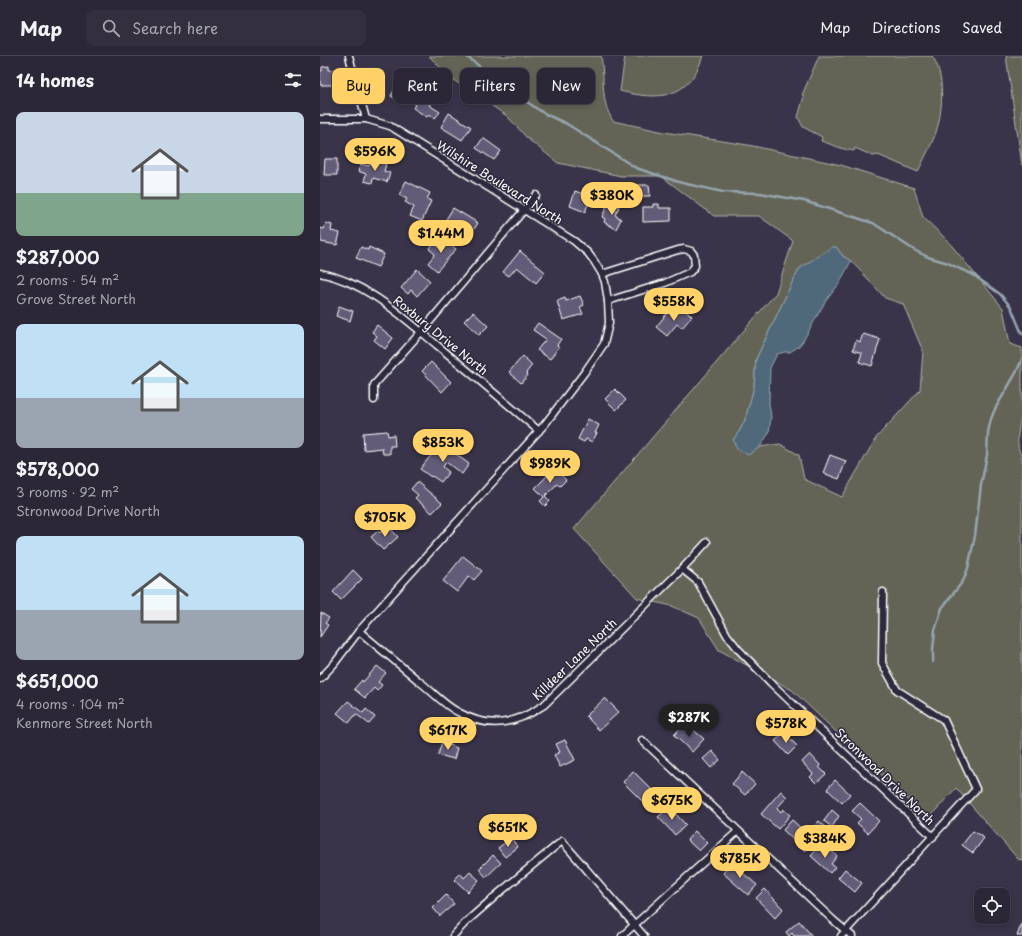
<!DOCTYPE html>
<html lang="en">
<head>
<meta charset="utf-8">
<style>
  :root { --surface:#2b2737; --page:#332f3f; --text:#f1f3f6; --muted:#a6a5ad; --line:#474452; --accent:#ffd166 }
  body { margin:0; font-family:"Playpen Sans",sans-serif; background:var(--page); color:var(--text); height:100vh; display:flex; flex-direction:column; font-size:15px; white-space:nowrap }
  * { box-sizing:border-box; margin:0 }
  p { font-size:13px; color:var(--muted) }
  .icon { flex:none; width:22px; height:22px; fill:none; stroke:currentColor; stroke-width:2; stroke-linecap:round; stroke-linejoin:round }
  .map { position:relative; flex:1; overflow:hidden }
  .details { display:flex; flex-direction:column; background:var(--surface); width:320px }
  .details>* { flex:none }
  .top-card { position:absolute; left:12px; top:12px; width:380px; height:36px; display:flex; gap:8px }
  .buttons { position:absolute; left:654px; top:832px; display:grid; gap:8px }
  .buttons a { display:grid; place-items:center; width:36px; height:36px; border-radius:8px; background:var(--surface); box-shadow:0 2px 6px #0003,0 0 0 1px var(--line); font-size:20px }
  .price { position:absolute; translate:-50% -34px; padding:0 9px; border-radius:14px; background:var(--accent); color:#111; font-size:13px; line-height:26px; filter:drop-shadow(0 1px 2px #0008) }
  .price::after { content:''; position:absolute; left:50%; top:24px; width:12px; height:9px; margin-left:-6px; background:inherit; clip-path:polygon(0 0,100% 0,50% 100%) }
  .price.active { background:#222; color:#fff }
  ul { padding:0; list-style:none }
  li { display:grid; align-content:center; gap:8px; height:212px; padding:0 16px }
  li span { display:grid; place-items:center; height:124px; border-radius:8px; color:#555 }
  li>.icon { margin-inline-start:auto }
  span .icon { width:72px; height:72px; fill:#fffc; stroke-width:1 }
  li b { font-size:17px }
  h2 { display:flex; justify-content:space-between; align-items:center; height:48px; padding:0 16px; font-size:17px }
  .pill { padding:0 14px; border-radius:8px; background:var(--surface); box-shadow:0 2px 6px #0003,0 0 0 1px var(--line); font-size:14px; line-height:36px }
  .pill.active { background:var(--accent); color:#111 }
  header { display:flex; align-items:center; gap:24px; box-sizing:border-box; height:56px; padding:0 20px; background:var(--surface); border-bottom:1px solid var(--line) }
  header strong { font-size:19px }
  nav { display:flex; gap:22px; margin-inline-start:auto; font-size:14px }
  .search { width:280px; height:36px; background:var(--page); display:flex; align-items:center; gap:10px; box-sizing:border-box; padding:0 14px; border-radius:8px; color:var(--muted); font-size:15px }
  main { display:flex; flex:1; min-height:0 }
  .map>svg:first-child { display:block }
  .green { fill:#646456; stroke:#b2b2aa; fill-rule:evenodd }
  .water { fill:#50697a; stroke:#96a5af }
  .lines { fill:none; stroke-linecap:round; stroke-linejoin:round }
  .stream { stroke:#96a5af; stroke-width:2.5 }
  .building { fill:#625b79; stroke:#fff }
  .minor-casing { stroke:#fff; stroke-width:9 }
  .minor { stroke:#2f2a3d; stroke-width:6 }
  .labels { text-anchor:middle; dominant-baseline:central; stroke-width:3; stroke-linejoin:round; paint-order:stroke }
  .street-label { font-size:12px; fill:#fff; stroke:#2f2a3d }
</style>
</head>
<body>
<header>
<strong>Map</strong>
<div class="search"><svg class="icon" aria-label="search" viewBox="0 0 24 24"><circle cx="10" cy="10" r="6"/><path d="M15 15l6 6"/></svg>Search here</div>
<nav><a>Map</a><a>Directions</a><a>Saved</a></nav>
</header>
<main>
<section class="details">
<h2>14 homes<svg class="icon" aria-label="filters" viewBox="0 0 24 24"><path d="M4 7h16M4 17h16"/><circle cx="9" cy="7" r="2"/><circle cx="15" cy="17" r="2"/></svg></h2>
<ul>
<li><span style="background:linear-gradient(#c9d6e8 65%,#7fa58c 0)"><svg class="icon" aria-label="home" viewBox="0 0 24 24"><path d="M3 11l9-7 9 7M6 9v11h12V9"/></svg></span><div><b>$287,000</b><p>2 rooms · 54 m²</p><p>Grove Street North</p></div></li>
<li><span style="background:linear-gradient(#bfe0f5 60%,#9aa5b1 0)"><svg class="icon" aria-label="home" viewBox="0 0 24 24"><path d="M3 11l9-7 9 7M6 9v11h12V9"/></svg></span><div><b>$578,000</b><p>3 rooms · 92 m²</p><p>Stronwood Drive North</p></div></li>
<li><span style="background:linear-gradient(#bfe0f5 60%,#9aa5b1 0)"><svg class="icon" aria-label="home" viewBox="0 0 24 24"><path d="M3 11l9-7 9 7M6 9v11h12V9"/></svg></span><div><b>$651,000</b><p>4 rooms · 104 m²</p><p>Kenmore Street North</p></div></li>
</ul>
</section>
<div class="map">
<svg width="702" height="880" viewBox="0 0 702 880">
  <rect width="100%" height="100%" fill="#393449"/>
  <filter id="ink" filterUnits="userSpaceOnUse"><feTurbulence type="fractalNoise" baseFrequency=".025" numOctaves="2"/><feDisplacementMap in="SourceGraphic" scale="8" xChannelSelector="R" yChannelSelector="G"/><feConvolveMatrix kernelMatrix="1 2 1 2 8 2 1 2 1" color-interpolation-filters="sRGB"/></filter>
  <g filter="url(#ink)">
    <g class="green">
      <path d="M109,0H281C285,23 280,45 293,65L344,76L428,89L521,109L594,132L603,161L627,184L683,252L690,288L702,292V359C698,372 695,390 702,401V804L698,803L636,732L608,763L472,634L399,594L379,562L352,550L317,542L254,473L456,237L473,185L439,160H394L341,120H301L238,107L208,83L187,60L132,23ZM516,191L523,200L531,205L549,224L565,242L583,248L603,295L600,334L556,382L522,441L484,423L479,399L460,388L440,391L413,384L420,374L425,364L434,331L436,303L472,227L480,212Z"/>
      <path d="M305,0H383C369,43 339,45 300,35Z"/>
      <path d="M499,0H612C625,17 623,53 617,73C613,87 604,102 598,116L558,99L553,100L535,92L534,95L524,93L501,85L502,81L483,71L478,61L484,40L482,39Z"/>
      <polygon points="686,0 702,0 702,109"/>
    </g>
    <polygon class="water" points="512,191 516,191 523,200 531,205 519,228 505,246 483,285 479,290 470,296 465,296 457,298 450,312 449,347 451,361 449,377 440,391 428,399 417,393 413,384 420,374 425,364 434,331 436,303 472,227 480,212"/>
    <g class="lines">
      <g class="stream">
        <polyline points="146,0 201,42 225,58 247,68 316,112 362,127 403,136 440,137 484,145 553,167 594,194 608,201 628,207 640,213 652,218 680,238 691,251 702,278"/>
        <polyline points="613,606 613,593 615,574 622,552 643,525 648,512 655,480 661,429 667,399 668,376 671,363 675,353 696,317 702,303"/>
      </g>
    </g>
    <g class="building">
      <polygon points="9,10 9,14 15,14 16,29 0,29 0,15 2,15 2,11"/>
      <polygon points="86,15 96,21 81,46 71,40"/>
      <polygon points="96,38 104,43 106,40 112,44 109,49 120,56 115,62 109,58 107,61 93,52 96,47 92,45"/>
      <polygon points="129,57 151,71 142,84 121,71"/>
      <polygon points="163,82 181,95 174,104 156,92"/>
      <polygon points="5,103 17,103 17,119 4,119"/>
      <polygon points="51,104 66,108 64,115 70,117 67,126 53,122 52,127 44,125 46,118 38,115 41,108 49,110"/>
      <polygon points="86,125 110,137 107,143 111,145 102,165 90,160 94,151 85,146 87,143 79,139"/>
      <polygon points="317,129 329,129 330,140 317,140"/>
      <polygon points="255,135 271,141 265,156 250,150"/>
      <polygon points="289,146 299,151 295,159 301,163 296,173 284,166 285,163 282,161"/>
      <polygon points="333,148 339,148 339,152 351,152 351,165 323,166 323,151 333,151"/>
      <polygon points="133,152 158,167 149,181 131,170 129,174 122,170"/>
      <polygon points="6,167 12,169 11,175 20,177 17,189 1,186 0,172 4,173"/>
      <polygon points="125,184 136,193 117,215 108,207 115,198 109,193 114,187 119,191"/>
      <polygon points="41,191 48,194 49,191 64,198 58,211 36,202"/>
      <polygon points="200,195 225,216 216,227 197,211 189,220 183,216"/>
      <polygon points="97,213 110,225 97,240 91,234 88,238 81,232"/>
      <polygon points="260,240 264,249 260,251 263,258 243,264 237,245 245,242 246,245"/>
      <polygon points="19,250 33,255 30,265 16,260"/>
      <polygon points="362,252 372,260 362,272 357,268 347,280 336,271 348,256 354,261"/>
      <polygon points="153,256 168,270 159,279 144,265"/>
      <polygon points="218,267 241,283 237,289 239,291 230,303 217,294 226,283 213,274"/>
      <polygon points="57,269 73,282 65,293 54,284 57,280 52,276"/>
      <polygon points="543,278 560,283 552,310 539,306 542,297 533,294 536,284 540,286"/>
      <polygon points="203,300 212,309 206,317 208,319 201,327 189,316"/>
      <polygon points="111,306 131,326 122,336 102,315"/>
      <polygon points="295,333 306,344 296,354 285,343"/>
      <polygon points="268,363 279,369 275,377 277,377 272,386 266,383 264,386 258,383"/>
      <polygon points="67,375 68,380 74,379 75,390 70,390 70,398 63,398 62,392 44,394 43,377"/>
      <polygon points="121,387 149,408 142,418 126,406 123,411 129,416 121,426 112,420 111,421 100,413"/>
      <polygon points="510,399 526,405 519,423 503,417"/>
      <polygon points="232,410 246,424 240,430 237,428 225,440 230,445 225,450 220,445 224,441 215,432 227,420 225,418"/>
      <polygon points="97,426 122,447 112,457 95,442 98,439 91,433"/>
      <polygon points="68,470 78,481 63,494 51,481 58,475 60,477"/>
      <polygon points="143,500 162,515 154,524 149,520 137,536 123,525"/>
      <polygon points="33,514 42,523 21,544 13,536"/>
      <polygon points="1,557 9,562 5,567 8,569 0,581"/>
      <polygon points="57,610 66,617 58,626 62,629 57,635 54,632 45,642 34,633 42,624 43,626"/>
      <polygon points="285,642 299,656 279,674 266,660"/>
      <polygon points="28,645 43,657 46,653 55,661 49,668 36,658 29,667 17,657"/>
      <polygon points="363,669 369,675 371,672 384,683 372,696 354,679"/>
      <polygon points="464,677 477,690 468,699 455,685"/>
      <polygon points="245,684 255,704 240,711 234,699 240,696 236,688"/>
      <polygon points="122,686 137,692 134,703 118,699"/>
      <polygon points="392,695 400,704 391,712 383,703"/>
      <polygon points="490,698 500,709 499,711 506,718 496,727 490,721 493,718 482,706"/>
      <polygon points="313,715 338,740 328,751 303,726"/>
      <polygon points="422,716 435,728 425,739 412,728"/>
      <polygon points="515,724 530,738 522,747 507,733"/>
      <polygon points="461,735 467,741 457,752 461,756 463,753 470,759 458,773 441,758"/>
      <polygon points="540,747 559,765 548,777 537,767 541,763 532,755"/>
      <polygon points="349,751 366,769 355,779 338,761"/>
      <polygon points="512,754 519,760 512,771 504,765"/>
      <polygon points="472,764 495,785 485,795 463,774"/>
      <polygon points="499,765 509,774 503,780 493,771"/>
      <polygon points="375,775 387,787 379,795 367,784"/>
      <polygon points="653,775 664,782 653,797 642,789"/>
      <polygon points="191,782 198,791 185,801 178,792"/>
      <polygon points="499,791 505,796 509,793 517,800 511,808 515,811 510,817 491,800"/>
      <polygon points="173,799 181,807 166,821 159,813"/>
      <polygon points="411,807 437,829 428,839 403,817"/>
      <polygon points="525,813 542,827 535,836 518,822"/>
      <polygon points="150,816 159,824 148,836 134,823 140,817 144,822"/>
      <polygon points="445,833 463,853 455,862 436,842"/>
      <polygon points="126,839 134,848 120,860 113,852"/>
      <polygon points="479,865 492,880 474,880 472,877 469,880 466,876"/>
      <polygon points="702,866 702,880 697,880"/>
    </g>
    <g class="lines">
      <defs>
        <g id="minor">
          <polyline points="29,0 46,63"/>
          <polyline points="0,63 46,63 70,70 254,185 268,197 274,205 282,218 285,226 288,245 289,267 284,288 264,317 225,368 39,575 14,608 0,623"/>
          <path d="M0,217C46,226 83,261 118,290C152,318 185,346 219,375"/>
          <polyline points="282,218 358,194 364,193 371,195 374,199 375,210 370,216 345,227 288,245"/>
          <polyline points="54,344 54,329 101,276 204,154 216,139"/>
          <polyline points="362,513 378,526 407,579 419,594 451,627 613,781"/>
          <path d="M39,575C59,592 80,609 100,626C113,636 124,649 138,656C170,674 196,668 224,649L362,513L387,486"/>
          <polyline points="322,684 513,864 532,880"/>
          <polyline points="133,880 146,866 179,837 242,785 324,880"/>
          <polyline points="302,880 418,775"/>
          <polyline points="521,880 656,733 624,664 577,634 562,607 563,536"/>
        </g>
      </defs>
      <use href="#minor" class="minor-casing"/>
      <use href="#minor" class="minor"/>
    </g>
  </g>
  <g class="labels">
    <g class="street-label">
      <text transform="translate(180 126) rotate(32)">Wilshire Boulevard North</text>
      <text transform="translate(121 279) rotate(39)">Roxbury Drive North</text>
      <text transform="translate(254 603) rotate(-44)">Killdeer Lane North</text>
      <text transform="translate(565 720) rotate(44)">Stronwood Drive North</text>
    </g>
  </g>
</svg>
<div class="buttons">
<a><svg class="icon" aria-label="locate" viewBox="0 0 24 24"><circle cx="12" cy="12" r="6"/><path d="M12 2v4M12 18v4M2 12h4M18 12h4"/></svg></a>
</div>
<b class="price" style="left:55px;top:116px">$596K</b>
<b class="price" style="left:292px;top:160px">$380K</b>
<b class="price" style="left:121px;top:198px">$1.44M</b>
<b class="price" style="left:354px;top:266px">$558K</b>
<b class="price" style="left:123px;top:407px">$853K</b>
<b class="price" style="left:230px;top:428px">$989K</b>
<b class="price" style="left:65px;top:482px">$705K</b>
<b class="price active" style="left:369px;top:682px">$287K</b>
<b class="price" style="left:466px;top:688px">$578K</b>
<b class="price" style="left:128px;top:695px">$617K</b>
<b class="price" style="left:352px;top:765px">$675K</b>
<b class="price" style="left:188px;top:792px">$651K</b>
<b class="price" style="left:505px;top:803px">$384K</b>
<b class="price" style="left:420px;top:823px">$785K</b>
<div class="top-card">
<a class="pill active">Buy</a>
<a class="pill">Rent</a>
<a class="pill">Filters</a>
<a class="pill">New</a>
</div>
</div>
</main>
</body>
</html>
